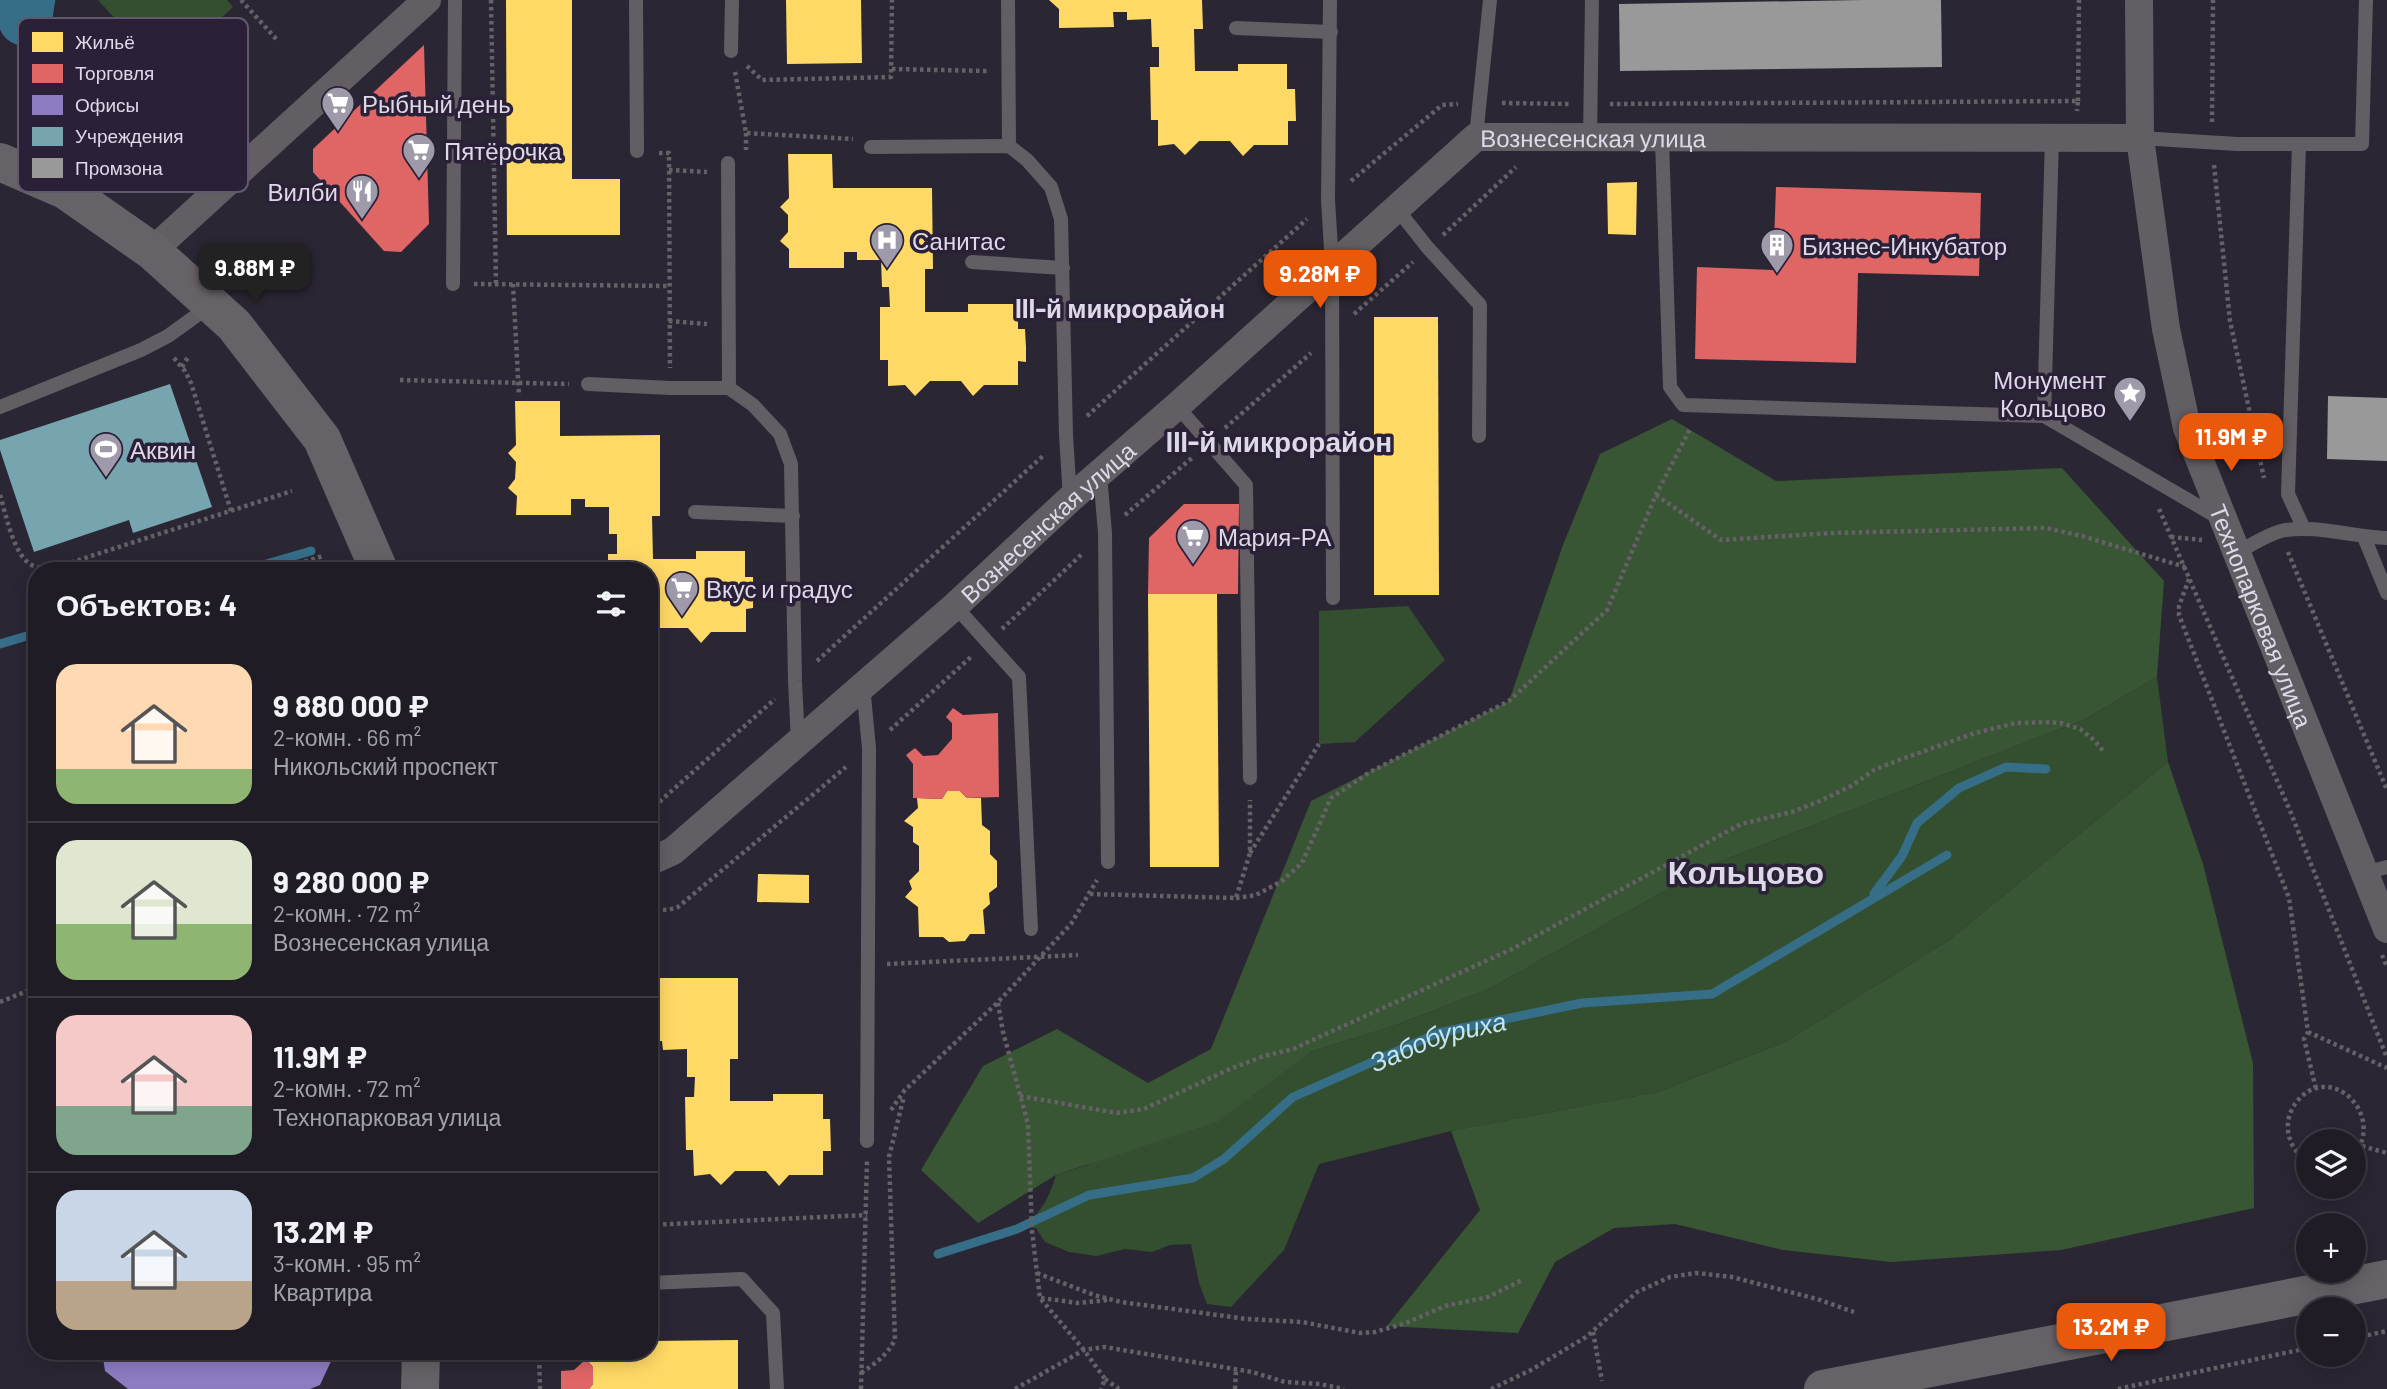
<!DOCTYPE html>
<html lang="ru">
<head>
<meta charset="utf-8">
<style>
  :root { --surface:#201c26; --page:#28252e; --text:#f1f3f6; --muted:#a2a1a7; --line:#3d3a43; --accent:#ea580c }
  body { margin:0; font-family:Barlow,sans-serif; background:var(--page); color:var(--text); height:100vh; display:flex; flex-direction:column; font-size:26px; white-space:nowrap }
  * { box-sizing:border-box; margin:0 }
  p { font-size:23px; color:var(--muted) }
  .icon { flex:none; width:38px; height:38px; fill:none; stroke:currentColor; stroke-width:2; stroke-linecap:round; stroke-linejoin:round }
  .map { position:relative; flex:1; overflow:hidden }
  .details { position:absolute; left:28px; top:562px; width:630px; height:798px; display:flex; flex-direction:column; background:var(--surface); border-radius:28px; box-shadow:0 4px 18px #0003,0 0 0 2px var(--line) }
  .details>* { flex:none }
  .controls { position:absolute; left:2296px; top:1129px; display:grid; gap:14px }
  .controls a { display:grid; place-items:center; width:70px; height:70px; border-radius:50%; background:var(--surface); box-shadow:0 4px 18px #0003,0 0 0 2px var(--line); font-size:35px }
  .price { position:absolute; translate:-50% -60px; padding:0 16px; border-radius:14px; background:var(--accent); color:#fff; font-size:23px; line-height:46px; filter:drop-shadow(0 2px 4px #0008) }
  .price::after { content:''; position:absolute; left:50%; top:42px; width:21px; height:16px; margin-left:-10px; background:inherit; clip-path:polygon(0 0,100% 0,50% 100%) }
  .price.current { background:#222; color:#fff }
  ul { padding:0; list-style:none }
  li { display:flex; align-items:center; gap:21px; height:175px; padding:0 28px }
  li+li { border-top:2px solid var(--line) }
  li span { display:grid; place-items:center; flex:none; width:196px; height:140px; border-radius:21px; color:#555 }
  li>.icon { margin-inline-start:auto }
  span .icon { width:84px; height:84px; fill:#fffc; stroke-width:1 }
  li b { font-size:30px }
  h2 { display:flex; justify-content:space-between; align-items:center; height:84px; padding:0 28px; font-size:30px }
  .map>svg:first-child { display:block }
  .green { fill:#334f2f }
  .forest { fill:#385634 }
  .homes { fill:#ffd966 }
  .shops { fill:#e06666 }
  .offices { fill:#8e7cc3 }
  .public { fill:#76a5af }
  .industry { fill:#999 }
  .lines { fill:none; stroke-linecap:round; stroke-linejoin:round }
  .stream { stroke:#366e88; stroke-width:9 }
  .river { stroke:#366e88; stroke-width:54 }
  .path { stroke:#656166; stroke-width:4.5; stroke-dasharray:3.5 3.5; stroke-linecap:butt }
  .service { stroke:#635e63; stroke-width:14 }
  .minor { stroke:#635e63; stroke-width:28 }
  .secondary { stroke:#666267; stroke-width:38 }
  .labels { text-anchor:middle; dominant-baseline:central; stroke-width:7; stroke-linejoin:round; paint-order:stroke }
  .poi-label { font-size:24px; fill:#ded9e8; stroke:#2a2138; text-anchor:start }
  .street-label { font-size:24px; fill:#ded9e8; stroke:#2a2138 }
  .neighbourhood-label { font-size:26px; font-weight:bold; fill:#ded9e8; stroke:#2a2138 }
  .water-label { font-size:26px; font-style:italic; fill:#c3e5f5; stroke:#2a2138 }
  .quarter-label { font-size:28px; font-weight:bold; fill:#ded9e8; stroke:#2a2138 }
  .district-label { font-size:32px; font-weight:bold; fill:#ded9e8; stroke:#2a2138 }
  .key { fill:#2a2138; stroke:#60586d; stroke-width:2 }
  .key-label { font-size:19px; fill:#ded9e8 }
</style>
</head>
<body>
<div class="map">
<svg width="2387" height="1389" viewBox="0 0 2387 1389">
  <rect width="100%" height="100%" fill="#2b2633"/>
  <g class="green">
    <polygon points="98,0 227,0 233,7 163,71"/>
    <polygon points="1408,606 1445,660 1355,742 1319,744 1319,611"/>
    <path d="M2157,677L2168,762L1948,941L1785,1042L1658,1092L1451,1131L1319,1164L1284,1250L1231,1307L1207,1304L1199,1283L1191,1244L1170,1245L1152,1252L1125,1249L1096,1256L1069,1252L1045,1242L1036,1228L1025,1227L1023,1223C1041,1217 1051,1192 1056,1175L1088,1165L1107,1153L1134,1149L1216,1122L1312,1051L1390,1027L1487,990L1713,864L2083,720Z"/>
  </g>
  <g class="forest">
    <path d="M0,0H56C41,25 31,41 0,29Z"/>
    <polygon points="1672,419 1776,481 2062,468 2164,581 2157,677 2083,720 1713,864 1487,990 1390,1027 1312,1051 1217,1122 1056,1175 978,1223 921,1170 983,1066 1057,1029 1148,1083 1211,1049 1311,801 1509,701 1563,545 1600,454"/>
    <polygon points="2168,762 2203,864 2253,1063 2254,1208 2061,1250 1891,1262 1783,1250 1675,1224 1614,1228 1555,1262 1518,1333 1387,1326 1480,1210 1451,1131 1658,1092 1785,1042 1948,941"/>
  </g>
  <g class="homes">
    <polygon points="506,0 572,0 572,179 620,179 620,235 507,235"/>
    <polygon points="786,0 861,0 862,63 787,64"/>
    <polygon points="1049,0 1202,0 1203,29 1194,29 1195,71 1238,71 1238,64 1287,64 1287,89 1295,89 1296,121 1288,121 1288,145 1254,145 1243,156 1230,141 1199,141 1185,155 1174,144 1158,146 1158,120 1151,120 1150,67 1159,67 1159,47 1152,47 1151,19 1127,20 1127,12 1113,12 1114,27 1059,28 1059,9"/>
    <polygon points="788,154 832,154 833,188 932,188 933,269 925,269 925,312 968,312 968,304 1018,304 1018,329 1025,329 1026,347 1026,362 1018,361 1018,385 984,385 973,396 961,381 930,381 915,396 905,385 888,386 888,360 880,360 880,307 890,307 889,287 882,287 881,260 857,260 857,252 844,252 844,268 789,268 789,249 780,241 788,232 788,215 780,207 789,198"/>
    <polygon points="1637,182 1636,235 1608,234 1607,183"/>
    <polygon points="1374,317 1438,317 1439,595 1374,595"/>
    <polygon points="515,401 560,401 560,436 660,435 660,516 652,516 653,559 696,559 696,551 745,551 745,577 753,577 753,608 746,609 746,632 711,632 701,643 688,628 657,628 649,636 649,570 608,570 608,554 617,554 617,534 609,534 609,507 585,507 585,499 571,499 571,515 516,515 517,496 508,488 515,479 516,462 508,453 516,445"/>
    <polygon points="1148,594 1217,594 1219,867 1150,867"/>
    <polygon points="947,791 960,791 967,798 981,798 982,825 990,831 990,854 997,861 997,887 989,893 990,904 983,910 985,934 970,934 965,941 949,942 943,937 919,937 918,907 905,897 912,889 909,881 919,871 919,846 913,842 913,827 904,821 918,808 917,798 942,799"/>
    <polygon points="758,874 809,875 809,903 757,902"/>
    <polygon points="649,978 738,978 738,1059 730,1059 730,1101 773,1101 773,1094 823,1094 823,1119 830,1119 831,1151 823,1151 823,1175 789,1175 779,1186 766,1171 735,1171 721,1185 710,1174 694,1176 693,1150 686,1150 685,1097 694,1097 695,1077 687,1077 687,1049 663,1050 662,1041 649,1042"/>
    <polygon points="738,1340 738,1389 589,1389 593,1384 593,1367 586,1359 593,1351 649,1351 649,1341"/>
  </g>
  <g class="shops">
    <polygon points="424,45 429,224 401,252 384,251 313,172 313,149"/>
    <polygon points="1776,187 1981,193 1979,276 1858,273 1856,363 1695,359 1697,267 1773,270"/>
    <polygon points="1184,504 1239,504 1238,594 1148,594 1149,538"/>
    <polygon points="953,708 963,715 998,713 999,797 967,798 960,791 947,791 942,799 913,798 913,764 906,755 915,748 923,756 938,755 952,739 952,723 946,717"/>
    <polygon points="586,1359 593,1367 593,1384 589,1389 561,1389 561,1371 574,1370"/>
  </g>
  <polygon class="offices" points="102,1351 331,1351 333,1357 320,1385 310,1389 128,1389 105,1371"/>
  <polygon class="public" points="170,384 212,507 133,533 129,520 34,552 0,450 0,440"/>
  <g class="industry">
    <polygon points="1864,0 1941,0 1942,67 1620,71 1619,4"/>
    <polygon points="2328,396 2387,398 2387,461 2327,459"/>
  </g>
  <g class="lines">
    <g class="stream">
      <polyline points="3,0 14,5 27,7"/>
      <polyline points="246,570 311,551"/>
      <polyline points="0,644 37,633"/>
      <polyline points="1874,894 1902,856 1917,823 1959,788 2006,767 2046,769"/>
      <path id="s1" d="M938,1254L1017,1229L1089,1195L1193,1178L1224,1159L1293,1097L1438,1033L1582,1003L1712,994L1947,855"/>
    </g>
    <polyline class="river" points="25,19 28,0"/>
    <g class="path">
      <polyline points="241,0 278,41"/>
      <polyline points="491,0 496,284"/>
      <polyline points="747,66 762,80 891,77 892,0"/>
      <polyline points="892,69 987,71"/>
      <polyline points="735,72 746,133 853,139"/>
      <polyline points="2078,101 2079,0"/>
      <polyline points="1502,103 1570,104"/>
      <polyline points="1610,104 2078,101 2077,111"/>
      <polyline points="2212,122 2213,0"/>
      <polyline points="746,133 746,150"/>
      <polyline points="659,153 669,153 670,368"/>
      <polyline points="474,160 494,160"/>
      <polyline points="2214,165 2230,321 2264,478"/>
      <polyline points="669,170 707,172"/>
      <polyline points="1351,181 1442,105 1458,104"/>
      <polyline points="1443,235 1516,167"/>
      <polyline points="474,284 669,286"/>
      <polyline points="513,284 519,396"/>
      <polyline points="1354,314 1413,262"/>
      <polyline points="669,321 707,324"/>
      <polyline points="174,358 185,371 191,383 231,511"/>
      <polyline points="182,367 188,357"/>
      <polyline points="400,380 569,384"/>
      <polyline points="1087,416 1307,219"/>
      <polyline points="1225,428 1311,353"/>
      <path d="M0,495C6,514 14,559 34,566C41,569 49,568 57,567L292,491"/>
      <polyline points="1656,495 1721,540 1831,533 2046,528 2082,536 2185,567"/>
      <polyline points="2159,509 2291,813 2387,1058"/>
      <polyline points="1125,515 1193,457"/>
      <polyline points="2171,537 2202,540"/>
      <polyline points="2288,552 2387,790"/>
      <polyline points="278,570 323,556"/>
      <polyline points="2189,579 2179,606 2179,615 2289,898 2308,1032 2304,1039 2316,1089"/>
      <polyline points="1002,629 1082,554"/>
      <polyline points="817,661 1044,455"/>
      <polyline points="890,730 972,656"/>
      <polyline points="649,811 775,699"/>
      <polyline points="1250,853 1319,744"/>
      <polyline points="1090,894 1236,898 1250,853 1250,800"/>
      <polyline points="1236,898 1256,895 1282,881 1302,863 1331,798 1370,772 1509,701 1607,610 1656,495 1691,427"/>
      <polyline points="649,909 668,910 678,907 846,767"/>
      <polyline points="2382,955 2387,967"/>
      <polyline points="887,964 1078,955"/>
      <polyline points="0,1002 37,987"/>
      <polyline points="998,1003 1003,1032 1028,1124 1032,1231 1040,1298 1084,1350 1105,1379 1101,1389"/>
      <polyline points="2308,1032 2387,1068"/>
      <polyline points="1020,1096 1117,1113 1144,1109 1230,1069 1264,1056 1293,1049 1512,949 1741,824 1792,812 1820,801 1851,786 1874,770 1899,760 1975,733 2016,723 2047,722 2061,723 2080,729 2095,741 2103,751"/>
      <polyline points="891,1110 904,1091 998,1002 1071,924 1097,880"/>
      <polyline points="2362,1146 2387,1153"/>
      <path d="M2308,1161C2297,1155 2289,1143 2288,1130C2287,1121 2290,1111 2295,1104C2327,1059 2387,1112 2354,1156"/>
      <polyline points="649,1225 867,1215"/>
      <polyline points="1037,1273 1094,1295 1121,1302 1247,1319 1302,1322 1360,1333 1375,1332 1406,1323 1445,1306 1488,1297 1522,1280"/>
      <polyline points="1041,1298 1078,1303 1108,1300"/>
      <polyline points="1593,1332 1602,1381"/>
      <polyline points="2354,1338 2387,1331"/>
      <polyline points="539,1351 540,1389"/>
      <path d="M861,1373C876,1363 886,1356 895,1340L889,1157L904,1096"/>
      <polyline points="1105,1379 1119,1389"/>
      <polyline points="861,1389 867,1160"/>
      <polyline points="1015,1389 1084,1350 1105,1347 1252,1372 1285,1382 1320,1384 1344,1389"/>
      <polyline points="1235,1389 1236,1370"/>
      <polyline points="1491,1389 1531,1370 1586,1337 1637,1292 1670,1277 1697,1273 1732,1277 1817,1299 1854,1312"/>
      <polyline points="2118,1389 2308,1348"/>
    </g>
    <g class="service">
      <polyline points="636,0 637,151"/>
      <polyline points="1008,0 1009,146"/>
      <polyline points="1330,0 1328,200 1332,265 1333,598"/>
      <polyline points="1236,28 1331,32"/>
      <polyline points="731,51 732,0"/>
      <polyline points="1476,137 1490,0"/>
      <polyline points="1590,138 1592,0"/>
      <polyline points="2052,138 2044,416 2219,518"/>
      <polyline points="2140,138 2237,144 2362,144 2366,0"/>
      <polyline points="1662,139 1670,387 1683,405 2044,416"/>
      <polyline points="2299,144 2288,494 2304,529"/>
      <polyline points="871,147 1009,146 1027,160 1051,187 1061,219 1066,435 1070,498"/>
      <polyline points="728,163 729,388"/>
      <polyline points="1397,209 1428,248 1480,305 1479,436"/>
      <polyline points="972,262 1063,268"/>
      <polyline points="453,284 455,0"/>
      <polyline points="588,384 670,388 729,388 753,405 780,434 791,464 795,681 798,742"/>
      <polyline points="1177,406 1246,485 1250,778"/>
      <polyline points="0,407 141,350 168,336 211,305"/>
      <polyline points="1100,474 1105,533 1108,862"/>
      <polyline points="695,512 793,516"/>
      <polyline points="2364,537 2387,593"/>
      <path d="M2236,553C2250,546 2266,535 2281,531C2313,524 2354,537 2387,538"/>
      <polyline points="955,606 1019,677 1031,929"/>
      <polyline points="863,686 869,748 867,1141"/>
      <polyline points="2364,873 2387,867"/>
      <polyline points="649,1283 742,1279 773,1313 777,1389"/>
    </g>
    <g class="minor">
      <path id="s2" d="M2139,0L2140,138L2166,329L2187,428L2387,929"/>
      <polyline points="152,251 427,0"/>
      <path id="s3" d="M649,862L673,851L955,606L1070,499L1177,406L1476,137L2140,138"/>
    </g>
    <g class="secondary">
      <polyline points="0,162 65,190 152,251 234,325 322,439 379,570"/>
      <polyline points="420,1389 421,1351"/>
      <polyline points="1823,1389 2387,1279"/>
    </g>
  </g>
  <defs>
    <symbol id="supermarket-pin" viewBox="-11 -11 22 30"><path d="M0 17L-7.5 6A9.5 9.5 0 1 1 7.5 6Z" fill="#9f9aa9" stroke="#2a2138"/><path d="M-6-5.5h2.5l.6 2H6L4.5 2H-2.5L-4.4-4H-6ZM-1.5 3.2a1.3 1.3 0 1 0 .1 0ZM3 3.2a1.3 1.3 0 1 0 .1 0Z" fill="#fff"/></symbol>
    <symbol id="restaurant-pin" viewBox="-11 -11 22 30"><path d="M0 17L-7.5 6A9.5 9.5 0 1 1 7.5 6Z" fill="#9f9aa9" stroke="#2a2138"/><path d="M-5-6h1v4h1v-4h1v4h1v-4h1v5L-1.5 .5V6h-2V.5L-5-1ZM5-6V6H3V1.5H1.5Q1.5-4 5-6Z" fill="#fff"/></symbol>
    <symbol id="hospital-pin" viewBox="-11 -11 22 30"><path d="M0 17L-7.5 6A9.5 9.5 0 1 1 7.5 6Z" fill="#9f9aa9" stroke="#2a2138"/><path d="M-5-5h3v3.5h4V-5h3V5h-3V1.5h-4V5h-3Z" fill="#fff"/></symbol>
    <symbol id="building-pin" viewBox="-11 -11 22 30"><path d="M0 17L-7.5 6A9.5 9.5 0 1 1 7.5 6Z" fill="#9f9aa9" stroke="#2a2138"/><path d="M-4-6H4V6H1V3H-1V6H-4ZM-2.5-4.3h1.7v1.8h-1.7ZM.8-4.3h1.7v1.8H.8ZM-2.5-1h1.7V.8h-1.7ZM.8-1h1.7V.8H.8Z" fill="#fff"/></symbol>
    <symbol id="sight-pin" viewBox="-11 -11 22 30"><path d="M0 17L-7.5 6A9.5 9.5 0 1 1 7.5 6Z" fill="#9f9aa9" stroke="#2a2138"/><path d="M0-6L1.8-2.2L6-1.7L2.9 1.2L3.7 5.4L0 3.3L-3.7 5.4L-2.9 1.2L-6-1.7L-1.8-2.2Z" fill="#fff"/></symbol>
    <symbol id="stadium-pin" viewBox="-11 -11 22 30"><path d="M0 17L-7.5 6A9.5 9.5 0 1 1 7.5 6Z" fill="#9f9aa9" stroke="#2a2138"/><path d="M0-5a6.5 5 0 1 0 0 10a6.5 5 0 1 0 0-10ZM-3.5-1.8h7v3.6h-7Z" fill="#fff"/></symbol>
  </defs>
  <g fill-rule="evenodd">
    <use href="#supermarket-pin" x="319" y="84" width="38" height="52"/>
    <use href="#supermarket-pin" x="400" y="131" width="38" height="52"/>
    <use href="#restaurant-pin" x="343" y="172" width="38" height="52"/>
    <use href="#hospital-pin" x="868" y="221" width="38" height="52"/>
    <use href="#building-pin" x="1758" y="226" width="38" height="52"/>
    <use href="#sight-pin" x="2111" y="374" width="38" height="52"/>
    <use href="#stadium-pin" x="87" y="430" width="38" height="52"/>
    <use href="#supermarket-pin" x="1174" y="517" width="38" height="52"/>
    <use href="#supermarket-pin" x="663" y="569" width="38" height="52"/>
  </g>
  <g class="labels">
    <g class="poi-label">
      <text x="362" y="103">Рыбный день</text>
      <text x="444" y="150">Пятёрочка</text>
      <text x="338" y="191" text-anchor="end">Вилби</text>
      <text x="912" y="240">Санитас</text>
      <text x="1802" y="245">Бизнес-Инкубатор</text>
      <text x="2106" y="379" text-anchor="end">Монумент<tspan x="2106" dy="28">Кольцово</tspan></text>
      <text x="130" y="449">Аквин</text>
      <text x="1218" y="536">Мария-РА</text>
      <text x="706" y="588">Вкус и градус</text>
    </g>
    <g class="street-label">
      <text stroke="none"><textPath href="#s3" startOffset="1218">Вознесенская улица</textPath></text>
      <text stroke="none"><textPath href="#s3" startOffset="525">Вознесенская улица</textPath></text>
      <text stroke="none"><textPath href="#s2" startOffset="634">Технопарковая улица</textPath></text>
    </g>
    <g class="neighbourhood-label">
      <text x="1120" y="307">III-й микрорайон</text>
    </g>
    <g class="water-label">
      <text stroke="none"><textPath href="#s1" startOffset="553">Забобуриха</textPath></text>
    </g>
    <g class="quarter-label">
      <text x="1279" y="441">III-й микрорайон</text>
    </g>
    <g class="district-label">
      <text x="1746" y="871">Кольцово</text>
    </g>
  </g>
  <rect x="18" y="18" width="230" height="174" rx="10" class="key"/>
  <rect x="32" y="32" width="31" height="20" fill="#ffd966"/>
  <rect x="32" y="64" width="31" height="19" fill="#e06666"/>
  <rect x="32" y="95" width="31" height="20" fill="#8e7cc3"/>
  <rect x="32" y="127" width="31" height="19" fill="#76a5af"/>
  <rect x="32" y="158" width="31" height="20" fill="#999"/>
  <g class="key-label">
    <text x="75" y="49">Жильё</text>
    <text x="75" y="80">Торговля</text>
    <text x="75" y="112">Офисы</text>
    <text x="75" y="143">Учреждения</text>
    <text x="75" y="175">Промзона</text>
  </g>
</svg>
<div class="controls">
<a><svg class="icon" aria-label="layers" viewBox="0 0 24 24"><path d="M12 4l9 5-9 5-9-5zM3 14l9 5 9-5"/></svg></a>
<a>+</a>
<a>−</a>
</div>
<b class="price current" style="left:255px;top:304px">9.88M ₽</b>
<b class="price" style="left:1320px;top:310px">9.28M ₽</b>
<b class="price" style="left:2231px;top:473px">11.9M ₽</b>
<b class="price" style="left:2111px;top:1363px">13.2M ₽</b>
<section class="details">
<h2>Объектов: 4<svg class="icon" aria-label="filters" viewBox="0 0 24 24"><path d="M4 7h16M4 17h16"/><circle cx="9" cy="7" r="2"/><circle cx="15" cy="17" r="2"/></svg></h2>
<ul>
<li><span style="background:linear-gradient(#ffd9b3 75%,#8fb573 0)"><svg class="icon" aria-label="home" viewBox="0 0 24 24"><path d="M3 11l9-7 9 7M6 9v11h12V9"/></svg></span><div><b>9 880 000 ₽</b><p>2-комн. · 66 m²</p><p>Никольский проспект</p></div></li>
<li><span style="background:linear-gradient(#dfe7d0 60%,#8fb573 0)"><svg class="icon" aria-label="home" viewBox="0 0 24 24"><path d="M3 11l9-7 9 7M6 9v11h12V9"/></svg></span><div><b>9 280 000 ₽</b><p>2-комн. · 72 m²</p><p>Вознесенская улица</p></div></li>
<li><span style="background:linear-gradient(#f6c9c9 65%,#7fa58c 0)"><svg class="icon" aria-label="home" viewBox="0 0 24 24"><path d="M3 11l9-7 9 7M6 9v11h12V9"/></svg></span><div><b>11.9M ₽</b><p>2-комн. · 72 m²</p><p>Технопарковая улица</p></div></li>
<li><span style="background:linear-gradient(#c9d6e8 65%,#b9a48a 0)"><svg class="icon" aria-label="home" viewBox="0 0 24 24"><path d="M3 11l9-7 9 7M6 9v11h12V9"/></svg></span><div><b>13.2M ₽</b><p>3-комн. · 95 m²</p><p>Квартира</p></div></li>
</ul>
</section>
</div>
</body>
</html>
